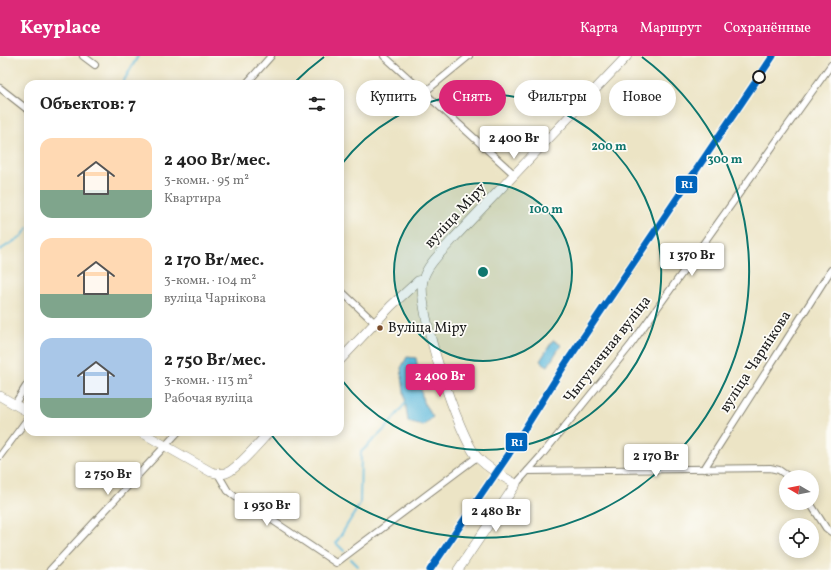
<!DOCTYPE html>
<html lang="ru">
<head>
<meta charset="utf-8">
<style>
  :root { --surface:#fff; --page:#f6f6f6; --text:#222; --muted:#767676; --accent:#db2777 }
  body { margin:0; font-family:Vollkorn,serif; background:var(--page); color:var(--text); height:100vh; display:flex; flex-direction:column; font-size:15px; white-space:nowrap }
  * { box-sizing:border-box; margin:0 }
  p { font-size:13px; color:var(--muted) }
  .icon { flex:none; width:22px; height:22px; fill:none; stroke:currentColor; stroke-width:2; stroke-linecap:round; stroke-linejoin:round }
  .map { position:relative; flex:1; overflow:hidden }
  .sheet { position:absolute; left:24px; top:24px; width:320px; height:356px; display:flex; flex-direction:column; background:var(--surface); border-radius:12px; box-shadow:0 2px 10px #0003 }
  .sheet>* { flex:none }
  .top-card { position:absolute; left:356px; top:24px; width:380px; height:36px; display:flex; gap:8px }
  .needle { width:26px; rotate:280deg }
  .controls { position:absolute; left:779px; top:414px; display:grid; gap:8px }
  .controls a { display:grid; place-items:center; width:40px; height:40px; border-radius:50%; background:var(--surface); box-shadow:0 2px 10px #0003; font-size:20px }
  .price { position:absolute; translate:-50% -34px; padding:0 9px; border-radius:4px; background:#fff; color:#222; font-size:13px; line-height:26px; filter:drop-shadow(0 1px 2px #0008) }
  .price::after { content:''; position:absolute; left:50%; top:24px; width:12px; height:9px; margin-left:-6px; background:inherit; clip-path:polygon(0 0,100% 0,50% 100%) }
  .price.active { background:var(--accent); color:#fff }
  ul { padding:0; list-style:none }
  li { display:flex; align-items:center; gap:12px; height:100px; padding:0 16px }
  li span { display:grid; place-items:center; flex:none; width:112px; height:80px; border-radius:12px; color:#555 }
  li>.icon { margin-inline-start:auto }
  span .icon { width:48px; height:48px; fill:#fffc; stroke-width:1 }
  li b { font-size:17px }
  h2 { display:flex; justify-content:space-between; align-items:center; height:48px; padding:0 16px; font-size:17px }
  .chip { padding:0 14px; border-radius:18px; background:var(--surface); box-shadow:0 2px 10px #0003; font-size:14px; line-height:36px }
  .chip.active { background:var(--accent); color:#fff }
  header { display:flex; align-items:center; gap:24px; box-sizing:border-box; height:56px; padding:0 20px; background:var(--accent); color:#fff }
  header strong { font-size:19px }
  nav { display:flex; gap:22px; margin-inline-start:auto; font-size:14px }
  .map>svg:first-child { display:block }
  .water { fill:#5cb8da; stroke:#3c6a7b }
  .lines { fill:none; stroke-linecap:round; stroke-linejoin:round }
  .stream { stroke:#5cb8da; stroke-width:2 }
  .street-casing { stroke:#848070; stroke-width:8 }
  .secondary-casing { stroke:#848070; stroke-width:10 }
  .street { stroke:#fff; stroke-width:6 }
  .secondary { stroke:#fff; stroke-width:9 }
  .rail-1-casing { stroke:#fdfcf7; stroke-width:10 }
  .rail-1 { stroke:#0065bd; stroke-width:7 }
  .ring { fill:none; stroke:#0f766e; stroke-width:2 }
  .stop-dot { fill:#fdfcf7; stroke:#1c1c1c; stroke-width:2 }
  .bus-dot { fill:#7a4b2a; stroke:#fdfcf7; stroke-width:1.5 }
  .labels { text-anchor:middle; dominant-baseline:central; stroke-width:3.5; stroke-linejoin:round; paint-order:stroke }
  .bus-label { font-size:14px; fill:#1c1c1c; stroke:#fdfcf7; text-anchor:start }
  .street-label { font-size:15px; fill:#1c1c1c; stroke:#fdfcf7 }
  .centre { fill:#0f766e; stroke:#fdfcf7; stroke-width:2 }
  .ring-label { font-size:12px; text-anchor:middle; font-weight:bold; fill:#0f766e; stroke:#fdfcf7; stroke-width:3.5; stroke-linejoin:round; paint-order:stroke }
  .line-badge { stroke:#fdfcf7; stroke-width:1.5 }
  .badge-label { font-size:11px; text-anchor:middle; font-weight:bold; fill:#fff }
</style>
</head>
<body>
<header>
<strong>Keyplace</strong>
<nav><a>Карта</a><a>Маршрут</a><a>Сохранённые</a></nav>
</header>
<div class="map">
<svg width="831" height="514" viewBox="0 0 831 514">
  <rect width="100%" height="100%" fill="#fdfcf7"/>
  <filter id="ink" filterUnits="userSpaceOnUse"><feTurbulence type="fractalNoise" baseFrequency=".025" numOctaves="2"/><feDisplacementMap in="SourceGraphic" scale="8" xChannelSelector="R" yChannelSelector="G"/><feConvolveMatrix kernelMatrix="1 2 1 2 8 2 1 2 1" color-interpolation-filters="sRGB"/></filter>
  <filter id="wash" filterUnits="userSpaceOnUse"><feTurbulence type="fractalNoise" baseFrequency=".012" numOctaves="4" result="noise"/><feDisplacementMap in="SourceGraphic" scale="16" xChannelSelector="R" yChannelSelector="G"/><feGaussianBlur stdDeviation="0.9" result="paint"/><feColorMatrix in="noise" values="0 0 0 0 0 0 0 0 0 0 0 0 0 0 0 0 0 1.4 0 .05"/><feComposite in="paint" operator="in"/></filter>
  <g filter="url(#wash)">
    <rect width="100%" height="100%" fill="#ece4c5"/>
    <g class="water">
      <polygon points="553,284 561,289 548,310 540,305"/>
      <polygon points="407,301 416,302 423,346 433,361 423,370 408,366 401,312"/>
    </g>
    <g class="lines">
      <g class="stream">
        <polyline points="122,28 138,0"/>
        <polyline points="0,194 22,180 28,172"/>
        <polyline points="344,495 336,487 360,448 361,396 387,371 407,345"/>
        <polyline points="351,503 358,510"/>
      </g>
    </g>
  </g>
  <g filter="url(#ink)">
    <g class="lines">
      <defs>
        <g id="street">
          <polyline points="83,0 95,9"/>
          <polyline points="384,0 515,119"/>
          <polyline points="246,28 271,0"/>
          <polyline points="0,32 28,54"/>
          <polyline points="425,36 469,0"/>
          <polyline points="340,234 375,267"/>
          <polyline points="14,349 28,327"/>
          <polyline points="0,400 28,362"/>
          <polyline points="704,413 831,214"/>
          <polyline points="528,415 770,412 779,414 789,421"/>
          <polyline points="218,418 228,435 243,447 263,458 336,507 477,401"/>
          <polyline points="516,428 541,400 630,290 831,9"/>
          <polyline points="810,447 826,472 831,476"/>
          <polyline points="50,514 178,376"/>
        </g>
        <g id="secondary">
          <polyline points="340,304 391,250 418,225 423,224"/>
          <polyline points="0,340 28,356"/>
          <path d="M141,376L211,416C215,417 221,418 226,417C236,414 261,385 269,376"/>
          <path d="M458,514L516,428C503,421 489,413 478,402C459,382 416,252 423,224C427,208 443,195 453,183L627,0"/>
        </g>
      </defs>
      <use href="#street" class="street-casing"/>
      <use href="#secondary" class="secondary-casing"/>
      <use href="#street" class="street"/>
      <use href="#secondary" class="secondary"/>
      <defs>
        <polyline id="rail-1" points="430,514 509,398 564,310 773,0"/>
      </defs>
      <use href="#rail-1" class="rail-1-casing"/>
      <use href="#rail-1" class="rail-1"/>
    </g>
  </g>
  <circle cx="483" cy="216" r="89" fill="#0f766e" fill-opacity=".12"/>
  <g class="ring">
    <circle cx="483" cy="216" r="89"/>
    <path d="M341 109A178 178 0 1 1 341 323"/>
    <path d="M294 27A267 267 0 0 1 324 1M642 1A267 267 0 1 1 270 377"/>
  </g>
  <circle class="stop-dot" cx="759" cy="21" r="6"/>
  <circle class="bus-dot" cx="380" cy="272" r="3.5"/>
  <g class="labels">
    <g class="bus-label">
      <text x="388" y="272">Вуліца Міру</text>
    </g>
    <g class="street-label">
      <text transform="translate(456 160) rotate(-47)">вуліца Міру</text>
      <text transform="translate(608 294) rotate(-52)">Чыгуначная вуліца</text>
      <text transform="translate(756 306) rotate(-57)">вуліца Чарнікова</text>
    </g>
  </g>
  <circle cx="483" cy="216" r="6" class="centre"/>
  <g class="ring-label">
    <text x="609" y="94">200 m</text>
    <text x="725" y="107">300 m</text>
    <text x="546" y="157">100 m</text>
  </g>
  <g class="line-badge">
    <rect x="675" y="119" width="23" height="19" rx="4" fill="#0065bd"/>
    <rect x="505" y="376" width="23" height="20" rx="4" fill="#0065bd"/>
  </g>
  <g class="badge-label">
    <text x="687" y="132">R1</text>
    <text x="517" y="390">R1</text>
  </g>
</svg>
<div class="controls">
<a><svg class="needle" viewBox="-14 -14 28 28"><path d="M0-13l5 13h-10z" fill="#e53935"/><path d="M0 13l5-13h-10z" fill="#767676"/></svg></a>
<a><svg class="icon" aria-label="locate" viewBox="0 0 24 24"><circle cx="12" cy="12" r="6"/><path d="M12 2v4M12 18v4M2 12h4M18 12h4"/></svg></a>
</div>
<b class="price" style="left:514px;top:104px">2 400 Br</b>
<b class="price" style="left:692px;top:221px">1 370 Br</b>
<b class="price active" style="left:440px;top:342px">2 400 Br</b>
<b class="price" style="left:656px;top:422px">2 170 Br</b>
<b class="price" style="left:108px;top:440px">2 750 Br</b>
<b class="price" style="left:267px;top:471px">1 930 Br</b>
<b class="price" style="left:496px;top:477px">2 480 Br</b>
<div class="top-card">
<a class="chip">Купить</a>
<a class="chip active">Снять</a>
<a class="chip">Фильтры</a>
<a class="chip">Новое</a>
</div>
<section class="sheet">
<h2>Объектов: 7<svg class="icon" aria-label="filters" viewBox="0 0 24 24"><path d="M4 7h16M4 17h16"/><circle cx="9" cy="7" r="2"/><circle cx="15" cy="17" r="2"/></svg></h2>
<ul>
<li><span style="background:linear-gradient(#ffd9b3 65%,#7fa58c 0)"><svg class="icon" aria-label="home" viewBox="0 0 24 24"><path d="M3 11l9-7 9 7M6 9v11h12V9"/></svg></span><div><b>2 400 Br/мес.</b><p>3-комн. · 95 m²</p><p>Квартира</p></div></li>
<li><span style="background:linear-gradient(#ffd9b3 70%,#7fa58c 0)"><svg class="icon" aria-label="home" viewBox="0 0 24 24"><path d="M3 11l9-7 9 7M6 9v11h12V9"/></svg></span><div><b>2 170 Br/мес.</b><p>3-комн. · 104 m²</p><p>вуліца Чарнікова</p></div></li>
<li><span style="background:linear-gradient(#a9c7e8 75%,#7fa58c 0)"><svg class="icon" aria-label="home" viewBox="0 0 24 24"><path d="M3 11l9-7 9 7M6 9v11h12V9"/></svg></span><div><b>2 750 Br/мес.</b><p>3-комн. · 113 m²</p><p>Рабочая вуліца</p></div></li>
</ul>
</section>
</div>
</body>
</html>
